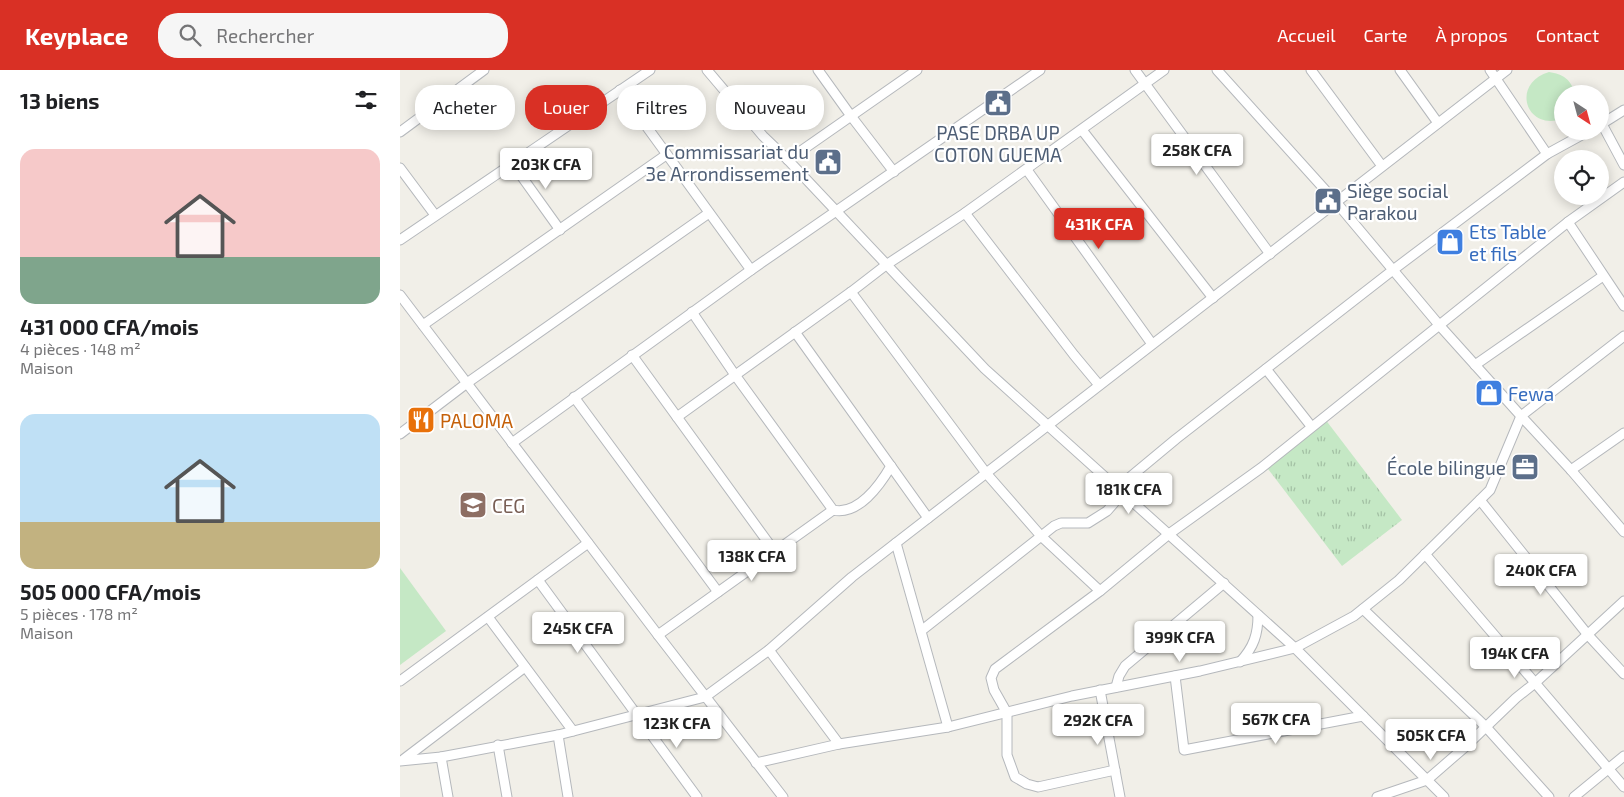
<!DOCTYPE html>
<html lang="fr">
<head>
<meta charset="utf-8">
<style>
  :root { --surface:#fff; --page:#f6f6f6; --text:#202124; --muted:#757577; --accent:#d93025 }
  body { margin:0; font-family:"Exo 2",sans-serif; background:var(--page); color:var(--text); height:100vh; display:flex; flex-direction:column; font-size:19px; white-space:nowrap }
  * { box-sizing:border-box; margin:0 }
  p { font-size:16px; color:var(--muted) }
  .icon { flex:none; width:28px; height:28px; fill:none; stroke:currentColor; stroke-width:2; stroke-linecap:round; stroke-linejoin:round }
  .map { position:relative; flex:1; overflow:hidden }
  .details { display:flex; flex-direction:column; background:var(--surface); width:400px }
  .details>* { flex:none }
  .top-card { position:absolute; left:15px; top:15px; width:475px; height:45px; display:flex; gap:10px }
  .needle { width:32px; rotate:144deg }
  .tools { position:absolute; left:1154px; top:15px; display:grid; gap:10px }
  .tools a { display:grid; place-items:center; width:55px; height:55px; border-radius:50%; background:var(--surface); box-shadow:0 2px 12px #0003; font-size:25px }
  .price { position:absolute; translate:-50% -42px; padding:0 11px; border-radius:5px; background:#fff; color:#222; font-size:16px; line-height:32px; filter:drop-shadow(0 1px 2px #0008) }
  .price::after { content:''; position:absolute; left:50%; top:30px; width:15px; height:11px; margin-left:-8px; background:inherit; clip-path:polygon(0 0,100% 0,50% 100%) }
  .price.selected { background:var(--accent); color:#fff }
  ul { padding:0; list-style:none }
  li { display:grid; align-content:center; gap:10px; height:265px; padding:0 20px }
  li span { display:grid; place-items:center; height:155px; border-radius:15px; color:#555 }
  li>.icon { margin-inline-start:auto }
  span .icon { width:90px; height:90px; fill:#fffc; stroke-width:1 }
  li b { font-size:21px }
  h2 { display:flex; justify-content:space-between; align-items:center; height:60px; padding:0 20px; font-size:21px }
  .tag { padding:0 18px; border-radius:20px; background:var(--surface); box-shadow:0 2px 12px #0003; font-size:18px; line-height:45px }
  .tag.selected { background:var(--accent); color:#fff }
  header { display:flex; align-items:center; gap:30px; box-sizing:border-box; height:70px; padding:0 25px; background:var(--accent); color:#fff }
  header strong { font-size:24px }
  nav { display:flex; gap:28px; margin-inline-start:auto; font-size:18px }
  .search { width:350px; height:45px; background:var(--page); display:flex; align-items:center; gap:12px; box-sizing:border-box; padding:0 18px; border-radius:20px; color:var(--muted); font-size:19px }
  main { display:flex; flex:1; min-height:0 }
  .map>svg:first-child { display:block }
  .grass { fill:url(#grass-tufts) }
  .pitch { fill:#c5e8c5 }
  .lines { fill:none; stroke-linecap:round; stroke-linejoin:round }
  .minor-casing { stroke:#b5b8bc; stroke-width:11 }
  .minor { stroke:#fff; stroke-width:9 }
  .labels { text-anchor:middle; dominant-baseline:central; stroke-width:4.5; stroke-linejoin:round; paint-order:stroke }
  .service-label { font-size:19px; fill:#4e5e75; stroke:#fff; text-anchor:end }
  .shop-label { font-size:19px; fill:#366cbe; stroke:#fff; text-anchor:start }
  .food-label { font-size:19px; fill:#c56008; stroke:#fff; text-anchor:start }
  .education-label { font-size:19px; fill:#785e54; stroke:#fff; text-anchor:start }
</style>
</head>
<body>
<header>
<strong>Keyplace</strong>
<div class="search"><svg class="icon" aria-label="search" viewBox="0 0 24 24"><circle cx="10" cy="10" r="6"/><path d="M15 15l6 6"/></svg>Rechercher</div>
<nav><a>Accueil</a><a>Carte</a><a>À propos</a><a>Contact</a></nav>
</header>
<main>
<section class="details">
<h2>13 biens<svg class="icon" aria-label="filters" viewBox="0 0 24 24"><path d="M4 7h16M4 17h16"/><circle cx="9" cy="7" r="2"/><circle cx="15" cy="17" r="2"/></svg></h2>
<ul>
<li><span style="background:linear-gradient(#f6c9c9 70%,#7fa58c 0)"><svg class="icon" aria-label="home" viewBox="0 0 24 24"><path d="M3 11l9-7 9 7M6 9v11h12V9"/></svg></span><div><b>431 000 CFA/mois</b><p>4 pièces · 148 m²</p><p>Maison</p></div></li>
<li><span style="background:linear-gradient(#bfe0f5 70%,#c2b280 0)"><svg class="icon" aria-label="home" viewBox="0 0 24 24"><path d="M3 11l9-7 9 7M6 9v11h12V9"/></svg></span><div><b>505 000 CFA/mois</b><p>5 pièces · 178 m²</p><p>Maison</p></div></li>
</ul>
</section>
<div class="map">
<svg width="1224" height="727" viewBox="0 0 1224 727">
  <defs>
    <pattern id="grass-tufts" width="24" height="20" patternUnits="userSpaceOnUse" patternTransform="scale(1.25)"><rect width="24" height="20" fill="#c5e8c5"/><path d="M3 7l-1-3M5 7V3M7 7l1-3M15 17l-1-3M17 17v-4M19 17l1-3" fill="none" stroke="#a3c0a4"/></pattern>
  </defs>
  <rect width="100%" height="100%" fill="#f1efe8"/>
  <polygon class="grass" points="925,349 1002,450 942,496 865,395"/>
  <g class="pitch">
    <path d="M1149,2C1163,4 1171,9 1175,24H1162V49C1125,61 1111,13 1149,2Z"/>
    <polygon points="0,498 46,561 0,595"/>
  </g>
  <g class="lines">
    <defs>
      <g id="minor">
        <polyline points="307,0 363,66 388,90 585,299 895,578 1044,727"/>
        <polyline points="418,0 451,46 494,102"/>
        <polyline points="735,0 870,184"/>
        <polyline points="817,0 936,132 1040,256 1121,346 1224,266"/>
        <polyline points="911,0 982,96"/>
        <polyline points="1000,0 1038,53"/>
        <polyline points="1090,0 1147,84"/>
        <polyline points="220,20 351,200"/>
        <polyline points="1202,54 1224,95"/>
        <polyline points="1200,55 1224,40"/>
        <polyline points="682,60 813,228"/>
        <polyline points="0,62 84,0"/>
        <polyline points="388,90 517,0"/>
        <polyline points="112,93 160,160"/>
        <polyline points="0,98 35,145"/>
        <polyline points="627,100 752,274"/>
        <polyline points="565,143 674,285 699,315"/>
        <polyline points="1168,152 1224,236"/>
        <polyline points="0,170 250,0"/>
        <polyline points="451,222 586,403 641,466 700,521"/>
        <polyline points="0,225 258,565 383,727"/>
        <path d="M292,242L335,305L433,440C458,446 480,415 491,396"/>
        <polyline points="23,255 266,85"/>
        <polyline points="395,262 528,448"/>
        <polyline points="232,285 375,482"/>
        <polyline points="1075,295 1203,206"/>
        <polyline points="866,299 911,356"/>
        <polyline points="174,327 318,522"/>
        <polyline points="277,347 451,222 486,195 565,143 764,0"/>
        <polyline points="0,364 67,313 309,143"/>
        <polyline points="112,373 351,200 640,0"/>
        <polyline points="1171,400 1224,363"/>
        <polyline points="1080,430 1188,565 1224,604"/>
        <polyline points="496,473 548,657"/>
        <polyline points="1025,484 1224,717"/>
        <polyline points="138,510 297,727"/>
        <polyline points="963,539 1086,657 1149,727"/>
        <polyline points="88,547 173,661"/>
        <polyline points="521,561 654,456 661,453 688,453 707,441 714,433 717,418 776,369 993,200 1147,84 1189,61"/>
        <polyline points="258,565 433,440"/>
        <polyline points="369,580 439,674"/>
        <path d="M840,592C854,577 858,564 858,545"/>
        <polyline points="775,606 784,680 963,646"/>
        <polyline points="0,611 188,473"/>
        <polyline points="716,617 719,606 725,596 824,513"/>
        <polyline points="700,620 720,727"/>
        <polyline points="158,665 168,727"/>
        <polyline points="98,675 107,727"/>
        <polyline points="41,687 48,727"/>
        <polyline points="4,689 125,597"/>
        <polyline points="0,691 41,687 158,665 305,627 369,580 452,507 1107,0"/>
        <polyline points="356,693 439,674 548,657 672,626 800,601 895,578 954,546 999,510 1090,420 1121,346 1171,400 1224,462"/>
        <polyline points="715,700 638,717 627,714 615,707 607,685 607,643 594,620 591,608 595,599 700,521 769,464 861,398 1168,152 1224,112"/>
        <polyline points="977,727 1027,710 1065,677 1116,628 1135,613 1224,531"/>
        <polyline points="1174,727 1224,686"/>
      </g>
    </defs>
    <use href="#minor" class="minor-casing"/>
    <use href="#minor" class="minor"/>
  </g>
  <defs>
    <symbol id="civic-square" viewBox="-11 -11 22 22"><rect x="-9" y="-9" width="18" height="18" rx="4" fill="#5c6f8a" stroke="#fff"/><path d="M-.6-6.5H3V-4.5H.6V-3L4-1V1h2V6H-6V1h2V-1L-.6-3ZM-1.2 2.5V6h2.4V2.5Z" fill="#fff"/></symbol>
    <symbol id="shop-square" viewBox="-11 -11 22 22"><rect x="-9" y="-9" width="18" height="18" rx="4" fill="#3f7fe0" stroke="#fff"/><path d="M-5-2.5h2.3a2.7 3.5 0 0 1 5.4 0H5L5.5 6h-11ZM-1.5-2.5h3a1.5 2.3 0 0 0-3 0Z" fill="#fff"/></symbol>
    <symbol id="restaurant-square" viewBox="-11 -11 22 22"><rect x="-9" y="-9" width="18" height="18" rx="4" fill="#e8710a" stroke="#fff"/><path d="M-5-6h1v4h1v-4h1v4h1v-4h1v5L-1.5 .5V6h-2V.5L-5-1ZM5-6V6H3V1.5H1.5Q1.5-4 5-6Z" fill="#fff"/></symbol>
    <symbol id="office-square" viewBox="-11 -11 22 22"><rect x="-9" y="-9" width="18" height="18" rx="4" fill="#5c6f8a" stroke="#fff"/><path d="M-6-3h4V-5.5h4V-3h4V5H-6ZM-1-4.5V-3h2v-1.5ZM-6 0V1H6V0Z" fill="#fff"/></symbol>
    <symbol id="school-square" viewBox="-11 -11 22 22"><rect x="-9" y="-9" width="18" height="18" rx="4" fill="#8d6e63" stroke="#fff"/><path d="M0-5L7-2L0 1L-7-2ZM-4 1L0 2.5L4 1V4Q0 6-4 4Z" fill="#fff"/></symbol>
  </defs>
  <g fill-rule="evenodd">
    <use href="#civic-square" x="582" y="17" width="32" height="32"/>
    <use href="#civic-square" x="412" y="76" width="32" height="32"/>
    <use href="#civic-square" x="912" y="115" width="32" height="32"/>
    <use href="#shop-square" x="1034" y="156" width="32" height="32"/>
    <use href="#shop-square" x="1073" y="307" width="32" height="32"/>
    <use href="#restaurant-square" x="5" y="334" width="32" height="32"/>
    <use href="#office-square" x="1109" y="381" width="32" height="32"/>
    <use href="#school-square" x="57" y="419" width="32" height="32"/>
  </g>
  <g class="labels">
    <g class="service-label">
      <text x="598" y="62" text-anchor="middle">PASE DRBA UP<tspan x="598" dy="22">COTON GUEMA</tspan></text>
      <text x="409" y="81">Commissariat du<tspan x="409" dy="22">3e Arrondissement</tspan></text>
      <text x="947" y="120" text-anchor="start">Siège social<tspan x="947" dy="22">Parakou</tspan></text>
      <text x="1106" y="397">École bilingue</text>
    </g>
    <g class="shop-label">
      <text x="1069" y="161">Ets Table<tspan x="1069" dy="22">et fils</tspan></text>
      <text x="1108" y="323">Fewa</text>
    </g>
    <g class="food-label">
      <text x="40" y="350">PALOMA</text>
    </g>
    <g class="education-label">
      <text x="92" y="435">CEG</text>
    </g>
  </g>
</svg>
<div class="tools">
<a><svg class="needle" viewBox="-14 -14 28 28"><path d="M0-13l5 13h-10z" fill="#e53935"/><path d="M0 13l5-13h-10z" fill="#757577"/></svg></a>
<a><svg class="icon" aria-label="locate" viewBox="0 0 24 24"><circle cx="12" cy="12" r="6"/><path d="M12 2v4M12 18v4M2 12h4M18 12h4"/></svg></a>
</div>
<b class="price" style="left:797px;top:106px">258K CFA</b>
<b class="price" style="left:146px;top:120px">203K CFA</b>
<b class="price selected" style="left:699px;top:180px">431K CFA</b>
<b class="price" style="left:729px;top:445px">181K CFA</b>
<b class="price" style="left:352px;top:512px">138K CFA</b>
<b class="price" style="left:1141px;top:526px">240K CFA</b>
<b class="price" style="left:178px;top:584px">245K CFA</b>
<b class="price" style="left:780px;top:593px">399K CFA</b>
<b class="price" style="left:1115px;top:609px">194K CFA</b>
<b class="price" style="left:876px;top:675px">567K CFA</b>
<b class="price" style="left:698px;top:676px">292K CFA</b>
<b class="price" style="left:277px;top:679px">123K CFA</b>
<b class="price" style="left:1031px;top:691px">505K CFA</b>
<div class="top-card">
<a class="tag">Acheter</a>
<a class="tag selected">Louer</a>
<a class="tag">Filtres</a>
<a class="tag">Nouveau</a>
</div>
</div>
</main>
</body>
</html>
